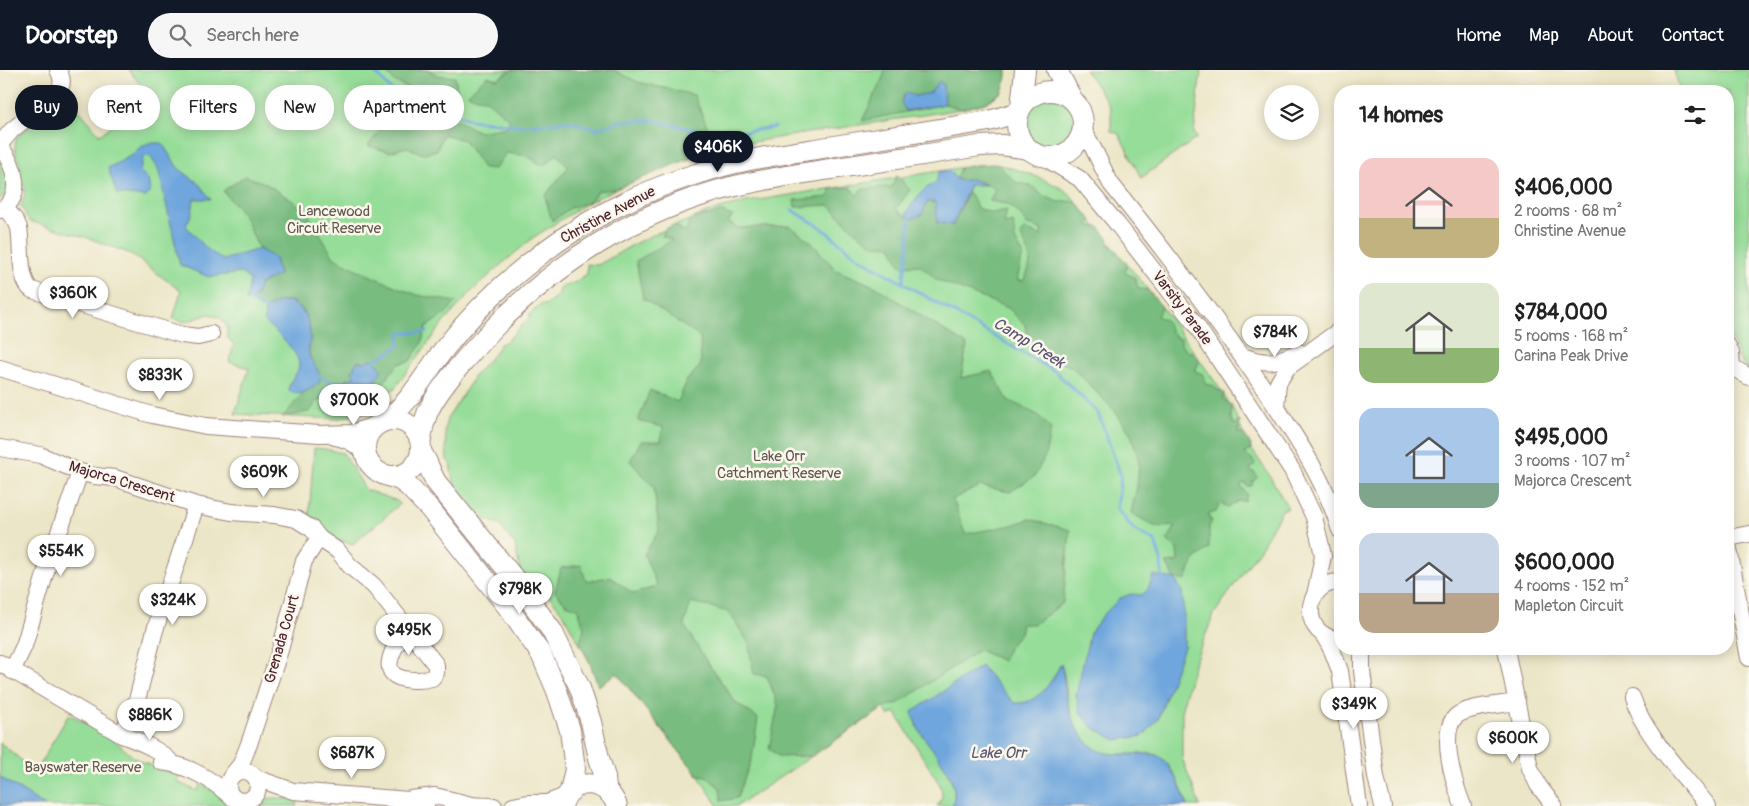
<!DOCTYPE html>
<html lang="en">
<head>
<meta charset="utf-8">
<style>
  :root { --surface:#fff; --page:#f6f6f6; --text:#222; --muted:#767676; --accent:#111827 }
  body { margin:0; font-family:Pangolin,sans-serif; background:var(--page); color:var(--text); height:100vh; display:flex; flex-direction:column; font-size:19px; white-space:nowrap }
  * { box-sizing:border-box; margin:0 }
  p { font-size:16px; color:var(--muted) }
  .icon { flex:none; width:28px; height:28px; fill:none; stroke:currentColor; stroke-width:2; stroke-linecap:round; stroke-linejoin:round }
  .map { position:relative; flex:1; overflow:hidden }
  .side { position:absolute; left:1334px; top:15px; width:400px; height:570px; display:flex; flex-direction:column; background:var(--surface); border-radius:20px; box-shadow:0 2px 12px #0003 }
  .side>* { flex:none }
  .top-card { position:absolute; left:15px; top:15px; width:475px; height:45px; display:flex; gap:10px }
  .controls { position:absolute; left:1264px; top:15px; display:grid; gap:10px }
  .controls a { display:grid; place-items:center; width:55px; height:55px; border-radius:50%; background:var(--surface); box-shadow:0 2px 12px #0003; font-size:25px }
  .price { position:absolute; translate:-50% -42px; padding:0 11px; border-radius:18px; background:#fff; color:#222; font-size:16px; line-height:32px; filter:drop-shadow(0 1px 2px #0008) }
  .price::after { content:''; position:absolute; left:50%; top:30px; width:15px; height:11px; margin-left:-8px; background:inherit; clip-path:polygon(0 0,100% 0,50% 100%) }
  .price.on { background:var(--accent); color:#fff }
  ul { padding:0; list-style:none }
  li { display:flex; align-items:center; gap:15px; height:125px; padding:0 25px }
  li span { display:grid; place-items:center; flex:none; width:140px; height:100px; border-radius:15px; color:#555 }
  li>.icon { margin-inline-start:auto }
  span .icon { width:60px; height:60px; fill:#fffc; stroke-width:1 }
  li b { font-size:21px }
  h2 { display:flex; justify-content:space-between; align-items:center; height:60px; padding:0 25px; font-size:21px }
  .tag { padding:0 18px; border-radius:22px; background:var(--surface); box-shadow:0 2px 12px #0003; font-size:18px; line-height:45px }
  .tag.on { background:var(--accent); color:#fff }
  header { display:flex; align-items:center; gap:30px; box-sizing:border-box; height:70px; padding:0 25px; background:var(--accent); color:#fff }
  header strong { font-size:24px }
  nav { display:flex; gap:28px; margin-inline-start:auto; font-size:18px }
  .search { width:350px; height:45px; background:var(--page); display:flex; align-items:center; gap:12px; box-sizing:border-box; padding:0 18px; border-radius:28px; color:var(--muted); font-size:19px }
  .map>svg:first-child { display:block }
  .green { fill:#95dd98; stroke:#707e62 }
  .forest { fill:#78bc80; stroke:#616e56 }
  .water { fill:#6ea6dd; stroke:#5c6284 }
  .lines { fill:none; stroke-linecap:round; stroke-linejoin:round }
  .stream { stroke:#6ea6dd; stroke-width:3 }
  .minor-casing { stroke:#9b827a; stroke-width:18 }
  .major-casing { stroke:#9b827a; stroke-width:22 }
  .minor { stroke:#fff; stroke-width:16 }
  .major { stroke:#fff; stroke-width:20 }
  .labels { text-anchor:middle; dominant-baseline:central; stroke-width:5; stroke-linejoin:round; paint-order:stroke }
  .park-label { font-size:15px; fill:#60584c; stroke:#fbf7ec }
  .street-label { font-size:15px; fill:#4a1f2b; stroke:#fbf7ec }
  .water-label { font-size:16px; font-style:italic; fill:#585572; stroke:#fbf7ec }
</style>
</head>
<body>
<header>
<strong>Doorstep</strong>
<div class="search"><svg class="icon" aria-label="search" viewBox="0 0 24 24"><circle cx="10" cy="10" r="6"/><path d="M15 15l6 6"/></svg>Search here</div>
<nav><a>Home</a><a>Map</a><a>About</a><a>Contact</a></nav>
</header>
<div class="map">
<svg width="1749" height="736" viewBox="0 0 1749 736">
  <rect width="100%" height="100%" fill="#fbf7ec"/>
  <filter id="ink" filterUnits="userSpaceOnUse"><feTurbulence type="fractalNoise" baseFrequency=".02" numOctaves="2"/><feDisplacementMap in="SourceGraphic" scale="10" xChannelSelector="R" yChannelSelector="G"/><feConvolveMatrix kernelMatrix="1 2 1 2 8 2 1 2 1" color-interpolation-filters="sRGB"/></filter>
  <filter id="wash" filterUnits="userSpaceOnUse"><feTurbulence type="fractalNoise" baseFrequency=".0096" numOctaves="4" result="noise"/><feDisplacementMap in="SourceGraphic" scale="20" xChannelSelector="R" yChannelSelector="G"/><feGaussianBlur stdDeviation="1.12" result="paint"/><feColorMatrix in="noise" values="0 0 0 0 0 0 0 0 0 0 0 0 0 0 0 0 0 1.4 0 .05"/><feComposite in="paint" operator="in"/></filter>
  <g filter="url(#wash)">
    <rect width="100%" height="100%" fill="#ece6c8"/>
    <g class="green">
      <path d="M129,0H1007C1006,30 985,34 961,39L770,69L722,78L654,101L616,119L589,132L534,167L503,193L473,220L443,253L394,319L351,346L336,349L235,344L249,298L229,292L234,275L227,267V257L221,248L209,244L186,252L173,249L181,221L131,184L88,168L29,151L21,136L25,122L24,114H20L16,96L20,94C16,84 12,76 18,66L60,31L70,29L100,65L148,25Z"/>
      <polygon points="1085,0 1201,0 1194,63 1197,68 1141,108 1119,64 1111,61 1111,40 1106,30"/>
      <path d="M1674,0H1749V300C1740,294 1740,288 1736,279C1735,274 1731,270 1728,265V21H1680Z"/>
      <circle cx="1052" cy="53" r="26"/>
      <path d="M0,89C6,103 13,118 0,130Z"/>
      <path d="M996,94C1021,100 1047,109 1069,123L1162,237L1214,310L1233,339L1246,371L1268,403L1288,438L1282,440L1262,476L1214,544L1195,591L1182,638V688L1200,736H1188C1182,721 1172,692 1156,685C1152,683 1145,684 1141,684C1111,684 1096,688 1078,660C1065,640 1068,615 1061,593C1053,612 1037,636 1014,633L980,596L947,702C953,714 957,723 952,736H937C943,729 943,724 940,715L895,642L889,646L884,638L737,736H718L698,705L617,603L598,616L590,593L564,545L543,518L520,500L515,475L499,454L476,446L461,428L452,406L450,393L447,390L445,360L447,349L471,312L473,307L494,284L500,274L507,271L530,247L529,244L542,234L545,235L558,225L561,217L572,214L587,204V194L598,195L636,173L657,163L706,143L746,132L977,95Z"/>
      <polygon points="314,378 325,379 343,383 366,420 397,431 400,434 353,474 334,470 309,446"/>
      <polygon points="69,644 112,668 133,687 142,692 181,705 177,712 197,721 201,714 216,722 232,736 45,736 0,707 0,673 7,678 35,702"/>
      <polygon points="274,728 298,729 297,736 255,736 267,729"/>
    </g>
    <g class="forest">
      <polygon points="384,0 428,0 438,5 455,7 458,24 443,30 432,17 414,21 394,11"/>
      <polygon points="511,0 613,0 638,12 694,25 713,71 683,91 616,119 598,121 589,132 570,138 552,151 545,126 568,97 557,84 543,96 527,86 506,83 495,99 483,98 464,70 443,64 437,80 423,84 407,77 390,82 368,76 382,58 357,36 372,20 402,50 427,52 457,50 479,62 507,57 510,50 486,29 476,28 468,24 487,6 497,9"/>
      <polygon points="884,0 1007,0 1007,7 1002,22 985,33 961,39 945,34 862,51 884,5"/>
      <path d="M996,94L1016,112L1032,116L1042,125L1058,132L1075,131L1091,149L1089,156L1099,157L1109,169L1108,174L1115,179L1127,194L1125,203L1134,207L1139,219L1148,220L1162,237L1157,246C1160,248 1163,248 1165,250C1171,257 1168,265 1181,269V275L1188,282H1194L1200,291L1195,301L1203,304L1207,315H1213L1217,320L1224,323L1223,329L1232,335L1231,348L1234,355L1240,351L1238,363L1244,364L1251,375L1250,380L1244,383L1252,389L1255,394L1250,400L1255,403L1257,408L1253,411L1252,416H1247L1244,413L1240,416L1247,424L1245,431H1238L1228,437L1220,433L1216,442L1208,444L1210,450H1212L1209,457V478L1194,490L1185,511L1175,509L1166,493L1178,492L1177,479L1167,470L1176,456L1156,457L1131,443L1137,417L1139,392L1131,364L1114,340L1073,298L1029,275L1025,255L1008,238L937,210L920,195L901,196L891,176L874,175L854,161L829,135L795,137L794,130L829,127L830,119L850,117L857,126L861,119L892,117L897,105L910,120L896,139L910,149L927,132H935L944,153L953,155L968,122L973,128L977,138L992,143L1007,140L1004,154L1013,152L1015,170L1023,184L1017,210L1023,211C1035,191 1030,183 1020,164L1025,159L1041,166V159L1026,154L1020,144L1006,134L990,131L995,119C983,113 976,108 962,111L956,109L960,98L977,95Z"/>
      <path d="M245,106L265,113L305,139L334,188L373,207L417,225L456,232L445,244L426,257L422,273L410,291L398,294L377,321L361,325L338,336L332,328L319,330L309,342L283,347L303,323L319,313C321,298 312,297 309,284C308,279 310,274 310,268C310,255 304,231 288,231C280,231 272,235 265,239L249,230L256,227L260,214L279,205L275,188L259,179L243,144L223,121Z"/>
      <polygon points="722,142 733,146 728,152 738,158 790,156 812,173 836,200 876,217 967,275 961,308 991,301 1008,330 1038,345 1051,359 1045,386 1035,406 1010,422 980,416 953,429 965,464 1008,456 1030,449 1070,460 1063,533 1034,554 1022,554 1020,563 1008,578 1003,591 979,580 897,634 884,637 812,686 780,687 769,679 778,635 767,606 754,604 748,572 729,542 691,532 684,555 705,589 736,633 758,648 752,688 737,728 721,731 720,718 706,706 698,705 617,603 598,616 590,593 580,573 584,558 578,538 566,534 555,522 561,498 581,495 586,511 610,507 634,524 657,516 644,484 659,461 654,417 630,391 641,371 661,371 663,357 638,351 650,320 678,332 687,310 701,295 700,267 643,228 636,191 672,170 662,166 665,159 674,155 686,162 690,149"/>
    </g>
    <g class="water">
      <polygon points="939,11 943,14 945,34 906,41 901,32 905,23 915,26 930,23"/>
      <polygon points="148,73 162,73 178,98 198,113 211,129 194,129 192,143 186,156 207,179 223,190 259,179 275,188 279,205 260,214 256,227 246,231 250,210 241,203 209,207 180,195 158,98 150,86 143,87 140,101 148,109 150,121 146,127 117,124 108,98 134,84 138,79"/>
      <path d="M949,100L956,109L962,111L971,109L986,115H970L953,155L937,153L935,132H927L922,145L910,149L906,144C913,132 922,118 936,113L939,102Z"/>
      <path d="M289,231C305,238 311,252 310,269C310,274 308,280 309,285C312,295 323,301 319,313C311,318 299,329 289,321C288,311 294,309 298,300C305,285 274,261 264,251L265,239L279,232Z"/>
      <polygon points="373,289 382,299 371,318 365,319 362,315 345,316 346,309 356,307 352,302 357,291 364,292"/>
      <polygon points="1153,505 1175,509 1182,522 1184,541 1184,577 1158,649 1143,666 1116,670 1092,657 1080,642 1076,625 1090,563 1103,545 1120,528 1131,524 1142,525 1148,519"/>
      <path d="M1061,593C1066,614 1065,640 1078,660C1095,688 1111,684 1141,684C1145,684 1152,683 1156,685C1171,690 1182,722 1188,736H952C963,709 932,682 919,660C916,655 914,648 912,642L981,596L1014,633C1037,636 1053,611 1061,593Z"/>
      <polygon points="0,707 45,736 0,736"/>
    </g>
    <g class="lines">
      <g class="stream">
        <polyline points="373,0 392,21 429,34 437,42 461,46 471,50 525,56 567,51 596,59 622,51 653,50 718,66 775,57"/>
        <polyline points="792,140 822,158 856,186 1056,302 1098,343 1121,406 1117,439 1133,459 1155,471 1161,490 1162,510"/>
        <polyline points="903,213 908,178 910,149"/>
        <polyline points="249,230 265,239"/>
        <polyline points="371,293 399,276 400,263 427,262"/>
        <polyline points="317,305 333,313 349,313"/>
      </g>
    </g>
  </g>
  <g filter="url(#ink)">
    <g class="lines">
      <defs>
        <g id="minor">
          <path d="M1083,60C1094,77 1101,96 1111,114C1165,181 1217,249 1265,320C1294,364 1325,409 1340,460"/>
          <path d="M0,74L12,60L57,24C63,16 63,8 58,0"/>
          <path d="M0,77C15,94 25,128 0,140"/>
          <polyline points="1042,86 1080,109 1118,155 1196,255 1292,400 1314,447 1321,476 1323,486 1315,525"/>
          <path d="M5,138L16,151L19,158C22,174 18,211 32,220L182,265L198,267L211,264"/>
          <polyline points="1728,276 1731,283 1732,297 1749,307"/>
          <path d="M1242,286C1269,295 1273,293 1299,282"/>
          <polyline points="0,298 152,345 206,356 320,364 351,363 375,355"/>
          <polyline points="1276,337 1278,313 1287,298 1340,260"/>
          <path d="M335,367C349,370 357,374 366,386"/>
          <path d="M0,378L40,385L80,402L94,406L115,408L196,435L231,442L274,445L296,449L312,459L319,468L338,481L350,496L374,516L408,559C400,566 385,590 391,601C397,612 422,611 432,608L436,603V595L408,559"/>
          <polyline points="1728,468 1749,464"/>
          <polyline points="1728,474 1749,588"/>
          <path d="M1340,512C1301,512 1301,569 1340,569"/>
          <polyline points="1323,564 1332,580 1340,601 1359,736"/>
          <polyline points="1362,579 1362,601 1376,707 1383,736"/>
          <polyline points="1506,579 1530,698 1538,715 1554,736"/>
          <path d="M0,593L122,665C140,672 158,678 172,693"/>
          <polyline points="12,601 24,576 49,491 80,402"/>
          <path d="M1632,627C1644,665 1683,704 1708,736"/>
          <polyline points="122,665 137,630 155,560 196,435"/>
          <path d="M161,692C186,694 213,710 231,727"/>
          <circle cx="243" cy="716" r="15"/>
          <polyline points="233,704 241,694 249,674 280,580 304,491 319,468"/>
          <polyline points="256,708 293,721 409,730 426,736"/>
          <polyline points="411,729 435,726 472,735"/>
          <polyline points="461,735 494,736"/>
          <polyline points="513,736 528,733 547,733 566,726"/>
          <path d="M1463,736C1455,716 1436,658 1459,644C1473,636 1500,635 1517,632"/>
        </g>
        <g id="major">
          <polyline points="1057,0 1072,29"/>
          <circle cx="1050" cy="54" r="33"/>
          <polyline points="1021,37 1025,0"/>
          <circle cx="393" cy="378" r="28"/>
          <path d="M385,350C411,333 425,303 445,278C467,250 493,223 521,200C576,153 644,118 713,99C751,88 790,83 828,77C882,68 935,60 989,51L1019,42"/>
          <path d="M421,369C422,361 424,352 427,344C436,321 471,282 489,263C555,193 637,141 731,117C764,109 798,104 831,99C881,91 931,84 980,76L1002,75L1029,79"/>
          <path d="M421,382C428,391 430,402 436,412L517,512L552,561L580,618L591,652L599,688L605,707L606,719"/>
          <polyline points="385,405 400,410 408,416 430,439 507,536 541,584 557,621 570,660 575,699 570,722"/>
          <path d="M562,736C570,706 607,708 617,736"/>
        </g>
      </defs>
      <use href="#minor" class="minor-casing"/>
      <use href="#major" class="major-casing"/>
      <use href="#minor" class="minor"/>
      <use href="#major" class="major"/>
    </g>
  </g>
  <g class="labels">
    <g class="park-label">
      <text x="334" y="141">Lancewood<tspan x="334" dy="17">Circuit Reserve</tspan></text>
      <text x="779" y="386">Lake Orr<tspan x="779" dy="17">Catchment Reserve</tspan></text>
      <text x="83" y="697">Bayswater Reserve</text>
    </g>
    <g class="street-label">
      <text transform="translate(608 145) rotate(-28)">Christine Avenue</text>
      <text transform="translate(1182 238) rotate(53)">Varsity Parade</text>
      <text transform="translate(122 412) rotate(17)">Majorca Crescent</text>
      <text transform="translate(282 569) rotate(-74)">Grenada Court</text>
    </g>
    <g class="water-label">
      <text transform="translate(1029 273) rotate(32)">Camp Creek</text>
      <text x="998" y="683">Lake Orr</text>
    </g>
  </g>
</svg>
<div class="controls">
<a><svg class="icon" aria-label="layers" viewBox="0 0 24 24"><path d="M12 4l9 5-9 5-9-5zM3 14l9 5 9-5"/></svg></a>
</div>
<b class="price on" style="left:718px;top:103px">$406K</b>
<b class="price" style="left:73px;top:249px">$360K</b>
<b class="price" style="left:1275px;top:288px">$784K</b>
<b class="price" style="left:160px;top:331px">$833K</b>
<b class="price" style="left:354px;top:356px">$700K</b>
<b class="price" style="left:264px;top:428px">$609K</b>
<b class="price" style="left:61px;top:507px">$554K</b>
<b class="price" style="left:520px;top:545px">$798K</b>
<b class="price" style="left:173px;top:556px">$324K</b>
<b class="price" style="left:409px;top:586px">$495K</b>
<b class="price" style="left:1354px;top:660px">$349K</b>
<b class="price" style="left:150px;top:671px">$886K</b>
<b class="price" style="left:1513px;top:694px">$600K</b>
<b class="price" style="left:352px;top:709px">$687K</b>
<div class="top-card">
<a class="tag on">Buy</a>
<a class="tag">Rent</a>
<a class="tag">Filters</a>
<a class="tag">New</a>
<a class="tag">Apartment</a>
</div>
<section class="side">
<h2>14 homes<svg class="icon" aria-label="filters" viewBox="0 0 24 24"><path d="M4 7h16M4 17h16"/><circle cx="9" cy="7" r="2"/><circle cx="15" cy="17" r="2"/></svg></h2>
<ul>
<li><span style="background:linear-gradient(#f6c9c9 60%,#c2b280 0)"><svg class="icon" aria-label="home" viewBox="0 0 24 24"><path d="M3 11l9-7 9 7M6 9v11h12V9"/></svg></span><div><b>$406,000</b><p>2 rooms · 68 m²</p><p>Christine Avenue</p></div></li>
<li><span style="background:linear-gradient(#dfe7d0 65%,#8fb573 0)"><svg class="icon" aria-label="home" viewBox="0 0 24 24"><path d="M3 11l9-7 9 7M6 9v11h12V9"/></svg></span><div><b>$784,000</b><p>5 rooms · 168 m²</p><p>Carina Peak Drive</p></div></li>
<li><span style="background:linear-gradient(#a9c7e8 75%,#7fa58c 0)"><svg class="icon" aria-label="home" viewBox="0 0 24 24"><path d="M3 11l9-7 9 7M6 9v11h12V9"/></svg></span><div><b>$495,000</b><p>3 rooms · 107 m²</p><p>Majorca Crescent</p></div></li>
<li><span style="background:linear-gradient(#c9d6e8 60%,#b9a48a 0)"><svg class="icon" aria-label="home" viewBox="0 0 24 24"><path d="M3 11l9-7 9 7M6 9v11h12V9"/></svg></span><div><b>$600,000</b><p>4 rooms · 152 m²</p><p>Mapleton Circuit</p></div></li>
</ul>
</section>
</div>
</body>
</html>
